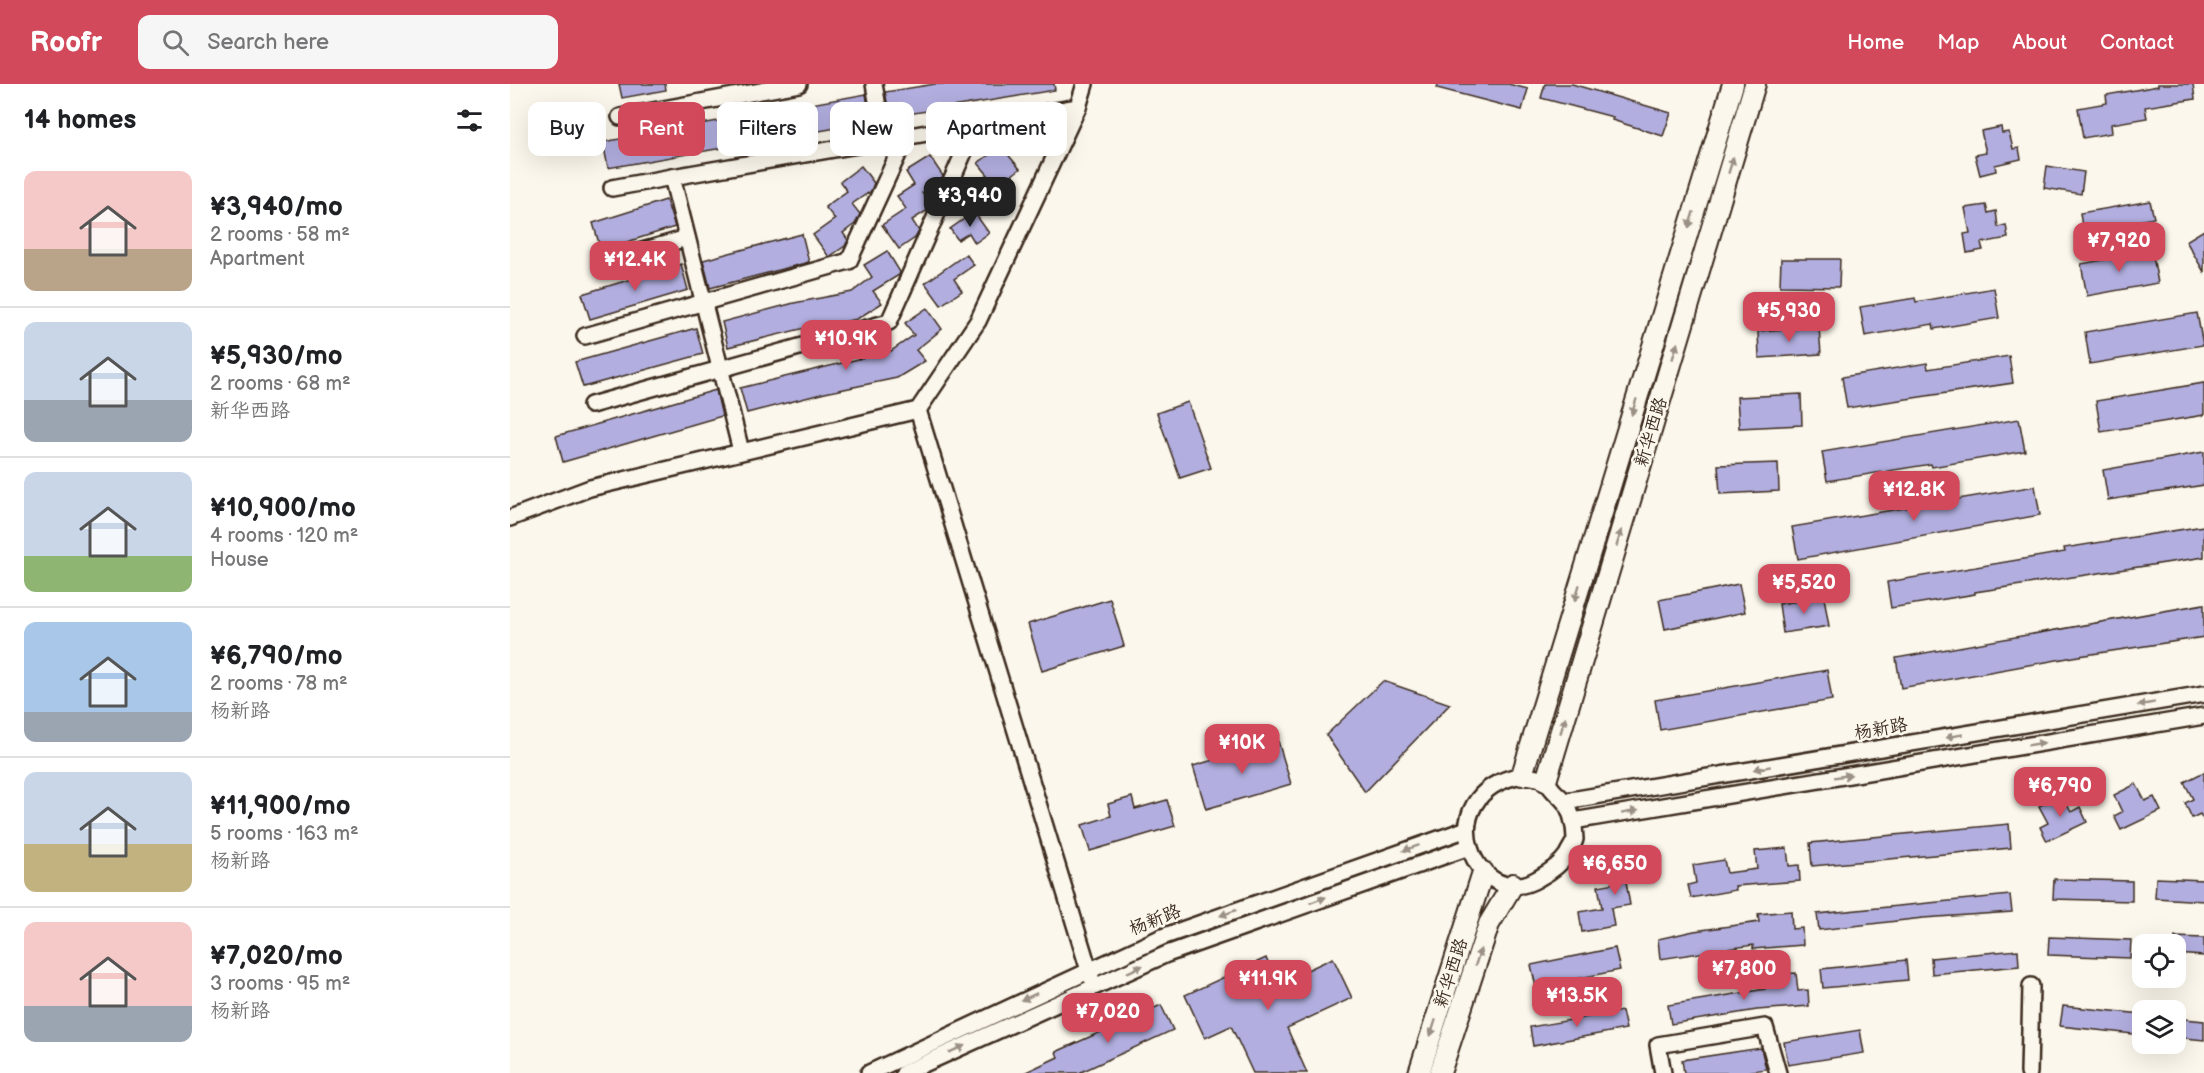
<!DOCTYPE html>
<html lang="en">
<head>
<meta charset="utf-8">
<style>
  :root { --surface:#fff; --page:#f6f6f6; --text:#202124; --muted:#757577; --line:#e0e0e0; --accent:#d1495b }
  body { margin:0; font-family:"Balsamiq Sans","LXGW WenKai TC",sans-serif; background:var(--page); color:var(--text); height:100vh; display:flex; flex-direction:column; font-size:22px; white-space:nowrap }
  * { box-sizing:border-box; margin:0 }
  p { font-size:20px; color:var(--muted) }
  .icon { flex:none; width:33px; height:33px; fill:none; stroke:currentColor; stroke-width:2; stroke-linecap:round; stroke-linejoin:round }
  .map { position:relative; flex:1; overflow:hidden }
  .panel { display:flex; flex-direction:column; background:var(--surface); width:510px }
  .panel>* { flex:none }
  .top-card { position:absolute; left:18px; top:18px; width:570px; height:54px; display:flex; gap:12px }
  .tools { position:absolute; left:1622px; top:850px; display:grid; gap:12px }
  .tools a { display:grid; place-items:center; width:54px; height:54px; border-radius:12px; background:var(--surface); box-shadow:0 6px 24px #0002; font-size:30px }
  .price { position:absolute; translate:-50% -51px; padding:0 14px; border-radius:12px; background:var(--accent); color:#fff; font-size:20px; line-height:39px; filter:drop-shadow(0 2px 3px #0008) }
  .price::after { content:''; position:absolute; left:50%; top:36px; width:18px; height:14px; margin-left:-9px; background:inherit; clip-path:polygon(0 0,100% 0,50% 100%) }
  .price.current { background:#222; color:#fff }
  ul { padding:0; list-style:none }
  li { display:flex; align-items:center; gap:18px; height:150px; padding:0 24px }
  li+li { border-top:2px solid var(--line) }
  li span { display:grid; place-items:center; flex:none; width:168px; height:120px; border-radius:12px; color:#555 }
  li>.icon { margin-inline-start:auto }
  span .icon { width:72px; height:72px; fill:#fffc; stroke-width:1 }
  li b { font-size:26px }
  h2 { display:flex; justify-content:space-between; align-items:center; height:72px; padding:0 24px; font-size:26px }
  .tag { padding:0 21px; border-radius:12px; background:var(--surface); box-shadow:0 6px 24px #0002; font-size:21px; line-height:54px }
  .tag.current { background:var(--accent); color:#fff }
  header { display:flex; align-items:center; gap:36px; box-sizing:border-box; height:84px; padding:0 30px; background:var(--accent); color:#fff }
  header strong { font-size:28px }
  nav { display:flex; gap:33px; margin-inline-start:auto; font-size:21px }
  .search { width:420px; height:54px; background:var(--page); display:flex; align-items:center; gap:15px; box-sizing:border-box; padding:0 21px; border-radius:12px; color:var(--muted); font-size:22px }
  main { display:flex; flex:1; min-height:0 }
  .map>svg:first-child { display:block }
  .building { fill:#b2afe0; stroke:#3b2a1e; stroke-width:1.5 }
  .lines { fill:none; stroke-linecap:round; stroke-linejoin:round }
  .minor-casing { stroke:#3b2a1e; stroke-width:20 }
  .major-casing { stroke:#3b2a1e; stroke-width:24 }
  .minor { stroke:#fbf7ec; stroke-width:15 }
  .major { stroke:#fbf7ec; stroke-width:20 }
  .oneway { fill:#9b9085 }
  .labels { text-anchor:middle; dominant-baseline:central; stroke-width:5; stroke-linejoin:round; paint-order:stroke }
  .street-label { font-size:18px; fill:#3b2a1e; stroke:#fbf7ec }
</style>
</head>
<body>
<header>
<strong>Roofr</strong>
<div class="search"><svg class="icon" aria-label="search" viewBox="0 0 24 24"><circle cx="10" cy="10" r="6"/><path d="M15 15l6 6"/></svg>Search here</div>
<nav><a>Home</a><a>Map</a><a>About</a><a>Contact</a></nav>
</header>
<main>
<section class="panel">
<h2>14 homes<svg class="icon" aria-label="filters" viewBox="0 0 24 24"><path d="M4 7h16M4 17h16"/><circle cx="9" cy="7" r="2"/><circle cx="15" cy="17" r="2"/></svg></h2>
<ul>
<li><span style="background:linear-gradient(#f6c9c9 65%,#b9a48a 0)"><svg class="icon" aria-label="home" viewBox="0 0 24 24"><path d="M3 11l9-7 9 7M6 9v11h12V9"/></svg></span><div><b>¥3,940/mo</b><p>2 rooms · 58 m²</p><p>Apartment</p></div></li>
<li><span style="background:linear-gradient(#c9d6e8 65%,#9aa5b1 0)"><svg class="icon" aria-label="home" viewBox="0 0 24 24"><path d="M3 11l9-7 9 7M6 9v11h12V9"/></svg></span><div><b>¥5,930/mo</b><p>2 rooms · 68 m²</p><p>新华西路</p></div></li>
<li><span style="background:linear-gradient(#c9d6e8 70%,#8fb573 0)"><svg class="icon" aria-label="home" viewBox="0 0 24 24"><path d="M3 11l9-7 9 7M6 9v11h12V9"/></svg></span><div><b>¥10,900/mo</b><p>4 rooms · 120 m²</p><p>House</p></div></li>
<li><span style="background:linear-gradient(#a9c7e8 75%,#9aa5b1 0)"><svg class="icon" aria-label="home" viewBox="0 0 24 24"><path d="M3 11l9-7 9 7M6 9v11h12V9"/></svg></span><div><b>¥6,790/mo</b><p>2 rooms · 78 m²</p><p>杨新路</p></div></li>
<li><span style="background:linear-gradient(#c9d6e8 60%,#c2b280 0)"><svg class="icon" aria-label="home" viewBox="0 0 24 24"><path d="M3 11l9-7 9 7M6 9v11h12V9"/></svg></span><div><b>¥11,900/mo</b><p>5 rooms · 163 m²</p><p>杨新路</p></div></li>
<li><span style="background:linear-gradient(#f6c9c9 70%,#9aa5b1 0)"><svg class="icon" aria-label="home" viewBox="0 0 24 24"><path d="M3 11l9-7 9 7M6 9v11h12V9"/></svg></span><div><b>¥7,020/mo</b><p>3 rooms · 95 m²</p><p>杨新路</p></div></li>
</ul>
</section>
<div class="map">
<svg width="1694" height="989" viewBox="0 0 1694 989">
  <rect width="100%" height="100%" fill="#fbf7ec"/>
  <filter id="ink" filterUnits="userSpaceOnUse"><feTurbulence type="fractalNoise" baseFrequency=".0167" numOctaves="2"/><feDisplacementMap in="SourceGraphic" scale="12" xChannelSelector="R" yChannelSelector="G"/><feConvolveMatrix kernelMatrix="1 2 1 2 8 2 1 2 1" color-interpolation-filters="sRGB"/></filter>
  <g filter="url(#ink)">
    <g class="building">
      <polygon points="109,0 155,0 156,6 112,14"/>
      <polygon points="425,0 544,0 545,6 380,33 375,8"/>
      <polygon points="928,0 998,0 1018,5 1012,26 927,4"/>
      <polygon points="1035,0 1062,0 1161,29 1153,52 1102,36 1103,33 1031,14"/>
      <polygon points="1648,0 1683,0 1685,15 1635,23 1637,34 1601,40 1602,49 1573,54 1568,24 1597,19 1596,11 1648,2"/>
      <polygon points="356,10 361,38 98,84 93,58"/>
      <polygon points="1491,43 1492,49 1499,48 1503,65 1509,64 1511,75 1485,81 1486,87 1470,91 1465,71 1476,69 1471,47"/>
      <polygon points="491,62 510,85 485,104 493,113 473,129 456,108 478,91 468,79"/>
      <polygon points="420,73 433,92 431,97 412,109 420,121 418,126 402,136 409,147 405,154 389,165 372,141 396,125 387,112 404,101 396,88"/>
      <polygon points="351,82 364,99 361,107 342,120 350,130 345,140 333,149 338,156 335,162 319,173 303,151 325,135 315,123 337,107 330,98"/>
      <polygon points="1537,82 1574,88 1571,110 1534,104"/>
      <polygon points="156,116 165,143 91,166 83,139"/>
      <polygon points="1640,117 1644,134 1606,141 1607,150 1574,156 1570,129"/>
      <polygon points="1476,121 1478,129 1486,127 1488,143 1496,141 1498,154 1471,159 1473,166 1457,169 1454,150 1460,149 1455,124"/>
      <polygon points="464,128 479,149 465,159 459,149 448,156 440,145"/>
      <polygon points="1694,146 1694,188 1676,157"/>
      <polygon points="292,150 299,178 200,204 193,176"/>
      <polygon points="377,167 390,188 389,191 363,207 372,219 347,235 304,244 303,242 218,263 212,238 284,219 342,208 362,193 354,181"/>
      <polygon points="1642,167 1648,199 1577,212 1571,180"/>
      <polygon points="456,170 464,181 444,195 452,207 431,221 415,199"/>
      <polygon points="1271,175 1330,175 1329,203 1270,202"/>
      <polygon points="171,180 178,206 80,235 72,210"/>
      <polygon points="1484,204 1489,234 1424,245 1423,240 1355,252 1350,223 1405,214 1406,218"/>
      <polygon points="417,224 432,245 406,266 415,277 387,294 315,309 237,329 230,304 381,267 404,251 395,239"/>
      <polygon points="1687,229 1693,261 1580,280 1575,248"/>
      <polygon points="1309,243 1311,270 1249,274 1248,247"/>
      <polygon points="186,244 193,270 73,303 65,278"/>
      <polygon points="1499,272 1503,299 1337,324 1332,293 1417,279 1418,285"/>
      <polygon points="1694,299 1694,331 1591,348 1586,317"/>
      <polygon points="206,306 212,332 53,378 46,352"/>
      <polygon points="1291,310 1292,341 1229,344 1227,313"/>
      <polygon points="678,318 701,384 670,394 647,329"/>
      <polygon points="1509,335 1515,367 1422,383 1421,380 1317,397 1312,368"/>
      <polygon points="1694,368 1694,401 1598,416 1593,386"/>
      <polygon points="1268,379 1269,407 1210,410 1208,381"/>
      <polygon points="1525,402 1530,431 1288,475 1282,443"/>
      <polygon points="1694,442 1694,473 1465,508 1465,510 1381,524 1377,498 1555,468 1554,464"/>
      <polygon points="1229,500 1235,528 1155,545 1149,516"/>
      <polygon points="1314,513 1319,542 1273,549 1269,520"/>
      <polygon points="600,515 614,562 532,587 518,540"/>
      <polygon points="1694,520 1694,553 1569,572 1391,604 1386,574"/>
      <polygon points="1317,586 1322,616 1150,646 1145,616"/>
      <polygon points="873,597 940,620 855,708 816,651"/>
      <polygon points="768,657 781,700 696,725 683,682"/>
      <polygon points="1694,688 1694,737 1690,730 1682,734 1675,719 1683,715 1674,698"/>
      <polygon points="1626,700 1635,717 1644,713 1651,727 1611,746 1604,732 1612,728 1604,711"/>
      <polygon points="1552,711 1561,728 1570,723 1577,738 1537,757 1530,743 1538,739 1529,722"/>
      <polygon points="622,713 625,725 657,716 665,742 580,767 572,741 601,732 598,720"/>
      <polygon points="1499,740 1501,764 1302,782 1300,759"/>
      <polygon points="1277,764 1279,782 1289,781 1290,797 1225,802 1226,806 1181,814 1178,801 1186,799 1183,781 1214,776 1217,789 1247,785 1245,767"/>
      <polygon points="1139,775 1142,793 1116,798 1120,821 1101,824 1104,842 1072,848 1069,828 1092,824 1088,802 1111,798 1108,780"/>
      <polygon points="1646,794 1694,796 1694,817 1645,814"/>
      <polygon points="1544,795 1622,797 1622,817 1543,815"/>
      <polygon points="1500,811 1502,828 1413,834 1309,846 1307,830"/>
      <polygon points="1281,827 1282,845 1292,844 1293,861 1243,865 1243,861 1150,875 1148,855 1184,847 1249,838 1248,830"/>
      <polygon points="1539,853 1621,856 1620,874 1538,871"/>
      <polygon points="1665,853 1694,854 1694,872 1665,870"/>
      <polygon points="1105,864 1110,886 1026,903 1021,881"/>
      <polygon points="1508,866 1509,882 1422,890 1421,874"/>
      <polygon points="756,874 767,900 823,874 842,914 777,944 797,989 743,989 721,942 695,954 675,911"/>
      <polygon points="1396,876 1398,896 1313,904 1311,885"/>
      <polygon points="1286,889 1288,907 1298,906 1299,922 1247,926 1161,940 1158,921 1255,905 1254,891"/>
      <polygon points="651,921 663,946 569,989 514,989 548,973 546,968"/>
      <polygon points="1553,922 1632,930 1632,951 1550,942"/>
      <polygon points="1112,927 1116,945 1023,962 1020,943"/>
      <polygon points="1665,934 1694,937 1694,956 1665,953"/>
      <polygon points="1350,946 1354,969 1278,981 1274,958"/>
      <polygon points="1251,964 1256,985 1229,989 1174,989 1172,976"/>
    </g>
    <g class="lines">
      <defs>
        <g id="minor">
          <polyline points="364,0 374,57"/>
          <polyline points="110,33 289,0"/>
          <polyline points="102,104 162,93"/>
          <polyline points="97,177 177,154"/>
          <polyline points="75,252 339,177 396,53"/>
          <polyline points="81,321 379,238 466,41"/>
          <polyline points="408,326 581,893"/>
          <polyline points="231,367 162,93 568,23"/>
          <polyline points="0,434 80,404 408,326 468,237 568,23 575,0"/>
          <path d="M1012,691C1019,693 1027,693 1034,696C1038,698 1040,703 1043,706C1046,710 1050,712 1053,716C1061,724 1065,743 1065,755C1064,760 1059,766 1057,771C1051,780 1038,789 1029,794C966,833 914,710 1012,691Z"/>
          <polyline points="1055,717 1694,610"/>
          <polyline points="1063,737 1694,632"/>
          <polyline points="359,989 652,853 957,745"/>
          <polyline points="394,989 657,870 959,763"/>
          <polyline points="1153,989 1148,961 1255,943 1268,989"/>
          <polyline points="1519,989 1521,902"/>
        </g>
        <g id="major">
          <polyline points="1012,691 1223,0"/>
          <polyline points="1036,697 1245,0"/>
          <polyline points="909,989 973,788"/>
          <polyline points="930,989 979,840 1003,800"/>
        </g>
      </defs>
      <use href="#minor" class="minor-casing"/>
      <use href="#major" class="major-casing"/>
      <use href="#minor" class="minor"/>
      <use href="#major" class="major"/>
    </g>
    <defs><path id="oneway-solid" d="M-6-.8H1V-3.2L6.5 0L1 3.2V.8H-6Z" transform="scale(1.5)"/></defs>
    <g class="oneway">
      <use href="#oneway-solid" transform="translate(1221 81) rotate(-73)"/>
      <use href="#oneway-solid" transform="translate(1181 136) rotate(107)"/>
      <use href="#oneway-solid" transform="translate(1165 267) rotate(-73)"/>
      <use href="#oneway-solid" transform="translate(1124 323) rotate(107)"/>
      <use href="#oneway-solid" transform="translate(1109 454) rotate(-73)"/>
      <use href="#oneway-solid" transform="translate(1067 509) rotate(107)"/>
      <use href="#oneway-solid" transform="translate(1636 620) rotate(170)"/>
      <use href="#oneway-solid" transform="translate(1053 641) rotate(-73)"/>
      <use href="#oneway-solid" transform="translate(1444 652) rotate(170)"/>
      <use href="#oneway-solid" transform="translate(1526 660) rotate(-9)"/>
      <use href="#oneway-solid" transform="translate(1252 684) rotate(170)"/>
      <use href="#oneway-solid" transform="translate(1333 692) rotate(-9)"/>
      <use href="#oneway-solid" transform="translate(1120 728) rotate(-10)"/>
      <use href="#oneway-solid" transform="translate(901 764) rotate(161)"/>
      <use href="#oneway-solid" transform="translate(808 816) rotate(-20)"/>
      <use href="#oneway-solid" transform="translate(718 829) rotate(160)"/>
      <use href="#oneway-solid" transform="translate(968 873) rotate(-72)"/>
      <use href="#oneway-solid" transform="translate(625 885) rotate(-25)"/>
      <use href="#oneway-solid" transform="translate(519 913) rotate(155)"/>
      <use href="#oneway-solid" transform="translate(923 944) rotate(108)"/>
      <use href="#oneway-solid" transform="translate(447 965) rotate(-24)"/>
    </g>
  </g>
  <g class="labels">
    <g class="street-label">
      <text transform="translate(1141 348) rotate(-73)">新华西路</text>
      <text transform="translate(1371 645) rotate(-10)">杨新路</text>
      <text transform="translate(645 836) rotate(-22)">杨新路</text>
      <text transform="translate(941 889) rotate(-72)">新华西路</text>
    </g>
  </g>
</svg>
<div class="tools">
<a><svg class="icon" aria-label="locate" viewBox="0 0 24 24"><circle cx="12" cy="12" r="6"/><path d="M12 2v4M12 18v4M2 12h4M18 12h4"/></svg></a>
<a><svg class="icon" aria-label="layers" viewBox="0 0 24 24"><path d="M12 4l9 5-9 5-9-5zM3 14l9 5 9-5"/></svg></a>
</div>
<b class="price current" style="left:460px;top:144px">¥3,940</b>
<b class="price" style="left:1609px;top:189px">¥7,920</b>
<b class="price" style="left:125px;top:208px">¥12.4K</b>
<b class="price" style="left:1279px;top:259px">¥5,930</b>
<b class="price" style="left:336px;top:287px">¥10.9K</b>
<b class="price" style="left:1404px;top:438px">¥12.8K</b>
<b class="price" style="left:1294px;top:531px">¥5,520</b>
<b class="price" style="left:732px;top:691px">¥10K</b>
<b class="price" style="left:1550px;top:734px">¥6,790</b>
<b class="price" style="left:1105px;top:812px">¥6,650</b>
<b class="price" style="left:1234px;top:917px">¥7,800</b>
<b class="price" style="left:758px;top:927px">¥11.9K</b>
<b class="price" style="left:1067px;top:944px">¥13.5K</b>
<b class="price" style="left:598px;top:960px">¥7,020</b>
<div class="top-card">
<a class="tag">Buy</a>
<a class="tag current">Rent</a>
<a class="tag">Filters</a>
<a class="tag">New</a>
<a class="tag">Apartment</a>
</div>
</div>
</main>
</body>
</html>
